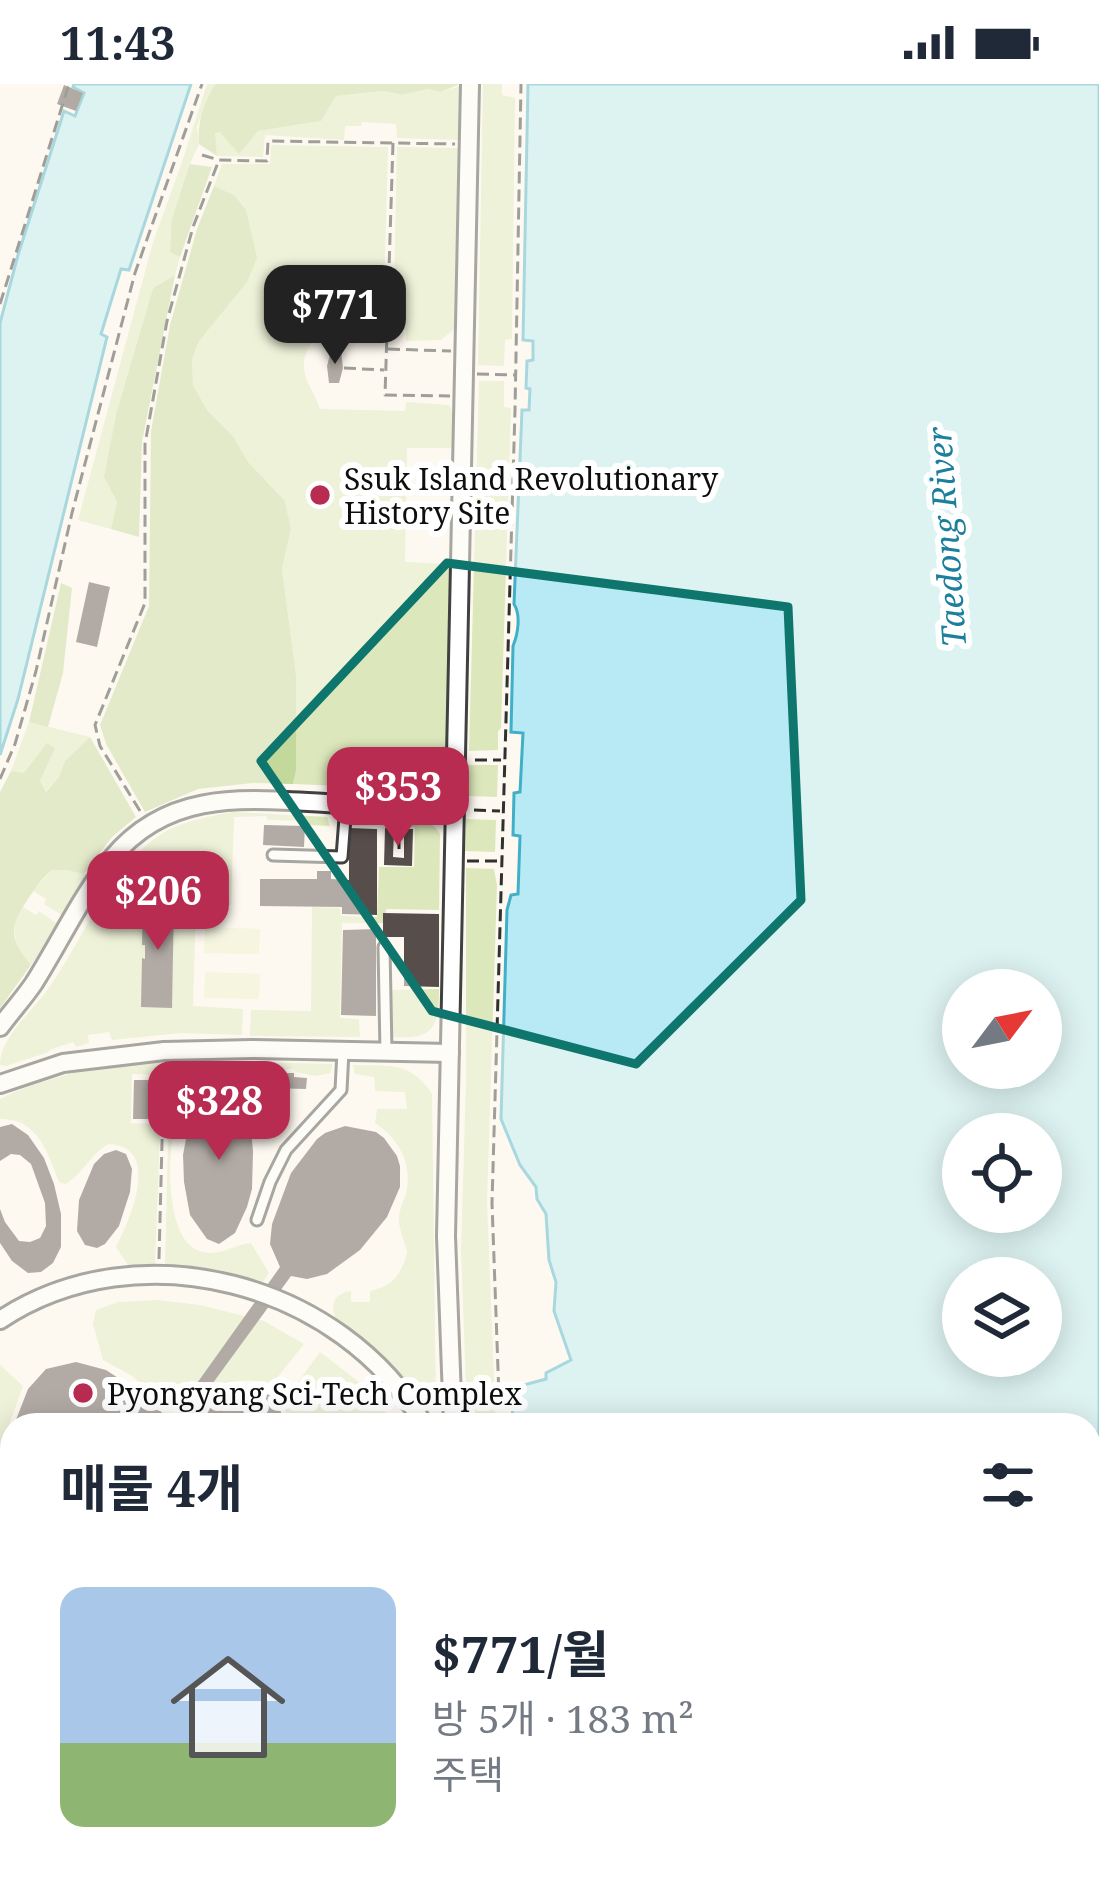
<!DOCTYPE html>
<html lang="ko">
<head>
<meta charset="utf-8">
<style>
  :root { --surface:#fff; --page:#f2f2f3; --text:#1f2937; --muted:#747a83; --accent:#b92c51 }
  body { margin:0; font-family:"Noto Serif","Noto Sans KR",serif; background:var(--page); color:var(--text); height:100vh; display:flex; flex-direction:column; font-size:45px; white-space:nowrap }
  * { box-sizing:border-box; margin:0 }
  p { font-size:39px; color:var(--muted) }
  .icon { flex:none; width:66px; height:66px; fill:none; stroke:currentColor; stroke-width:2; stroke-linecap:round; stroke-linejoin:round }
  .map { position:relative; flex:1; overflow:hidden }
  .panel { position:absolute; left:0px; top:1329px; width:1101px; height:471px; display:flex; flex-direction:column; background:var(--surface); border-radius:36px 36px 0 0; box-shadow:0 6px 30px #0003 }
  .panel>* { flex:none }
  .needle { width:78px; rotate:58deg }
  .controls { position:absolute; left:942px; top:885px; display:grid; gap:24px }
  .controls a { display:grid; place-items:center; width:120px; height:120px; border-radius:50%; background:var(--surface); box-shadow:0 6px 30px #0003; font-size:60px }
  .price { position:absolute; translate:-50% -102px; padding:0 27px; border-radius:24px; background:var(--accent); color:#fff; font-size:39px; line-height:78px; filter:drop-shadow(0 3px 6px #0008) }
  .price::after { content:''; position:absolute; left:50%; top:72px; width:36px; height:27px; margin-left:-18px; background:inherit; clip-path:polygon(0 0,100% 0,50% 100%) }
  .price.selected { background:#222; color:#fff }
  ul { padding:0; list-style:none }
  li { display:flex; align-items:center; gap:36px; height:300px; padding:0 60px }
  li span { display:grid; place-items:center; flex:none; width:336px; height:240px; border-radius:24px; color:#555 }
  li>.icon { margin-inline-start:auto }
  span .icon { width:144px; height:144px; fill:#fffc; stroke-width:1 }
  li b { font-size:51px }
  h2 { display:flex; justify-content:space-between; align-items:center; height:144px; padding:0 60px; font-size:51px }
  .status { display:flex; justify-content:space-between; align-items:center; height:84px; padding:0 60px; background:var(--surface); direction:ltr }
  .status svg { height:33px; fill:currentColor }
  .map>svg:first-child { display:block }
  .green { fill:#dce8bb }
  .forest { fill:#c3d89b }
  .pitch { fill:#ebefcc }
  .water { fill:#b7eaf4; stroke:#41afc8; stroke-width:3; fill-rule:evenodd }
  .building { fill:#574d4b }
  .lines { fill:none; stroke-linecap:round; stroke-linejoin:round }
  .lane-casing { stroke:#414141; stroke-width:15 }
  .street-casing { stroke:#414141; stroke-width:22 }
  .path { stroke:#303030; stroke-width:3; stroke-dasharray:12 6; stroke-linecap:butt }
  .lane { stroke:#fff; stroke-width:9 }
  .street { stroke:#fff; stroke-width:16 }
  .marked { fill:none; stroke:#0f766e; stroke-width:9; stroke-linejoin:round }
  .poi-dot { fill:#b92c51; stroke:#fff; stroke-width:4.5 }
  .labels { text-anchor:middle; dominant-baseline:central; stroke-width:12; stroke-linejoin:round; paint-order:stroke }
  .poi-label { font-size:30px; fill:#0e0e0e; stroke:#fff; text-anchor:start }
  .water-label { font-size:33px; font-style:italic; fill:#1c7f9c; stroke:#fff }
</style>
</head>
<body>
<div class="status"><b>11:43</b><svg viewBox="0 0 49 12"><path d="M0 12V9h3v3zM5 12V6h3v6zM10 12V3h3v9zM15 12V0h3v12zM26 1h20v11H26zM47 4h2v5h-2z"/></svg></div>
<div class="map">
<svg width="1099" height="1799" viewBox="0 0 1099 1799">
  <rect width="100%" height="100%" fill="#fef9f0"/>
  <g class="green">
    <polygon points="207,0 215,0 197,42 199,60 190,80 170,168 180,173 175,191 153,204 116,330 104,393 117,418 111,445 78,436 153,158 182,78"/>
    <polygon points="483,0 502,0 502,11 515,14 512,255 505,256 504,282 478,281"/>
    <polygon points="460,2 459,56 397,54 396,40 362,38 361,42 345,42 344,56 265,51 263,73 217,72 214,51 220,48 250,55 258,47 321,37 336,12 384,7 402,11 427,5 441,8"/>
    <path d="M271,61L388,63L383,245L323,241C320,251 312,256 307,267C297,291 314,305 320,325L405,327L406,318L449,321L454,330L453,364H407L405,478L451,480L446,689C444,707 431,713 413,713L414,705L293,700L296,687V591L282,485L291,445L285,417L248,378L233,352L207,326L193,301L192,275L199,256L234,111L214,102L222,80H270Z"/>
    <polygon points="397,63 459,64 454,245 441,256 406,257 406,246 393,245"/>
    <polygon points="479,297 504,297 504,323 511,324 501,644 498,648 498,666 469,667"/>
    <polygon points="29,638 90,653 65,677 59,693 45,708 40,697 54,663 24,690 11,687"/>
    <polygon points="468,681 498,681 497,713 467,712"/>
    <path d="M234,728L327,733L330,742L309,741L307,737L268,736L266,732L234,733L231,821L196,822L193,922L243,925L242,951L181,949L112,956L109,948L88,951L89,959L76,963L73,958L49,966V968L6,982L0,981C0,953 32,928 48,905C82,858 103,797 148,760C172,739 203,733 234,728Z"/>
    <polygon points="466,735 496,736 495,768 465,767"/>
    <path d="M403,736C418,737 433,735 440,750L439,826L386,825L385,839H342L340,934L359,935L360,953L250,952L251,926L311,927L312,823L340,824L341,832L377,833L379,783H414L415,743H403Z"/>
    <polygon points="466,784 494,785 497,801 487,1118 496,1341 469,1341 467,1328 461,1167 466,998"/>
    <polygon points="67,785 89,791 65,833 44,820 46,815 33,807 52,786"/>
    <path d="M23,823L36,831L39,827L59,841L31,881C16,863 7,844 23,823Z"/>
    <path d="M439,905C439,944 433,956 392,953L390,906Z"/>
    <path d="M162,976L161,1007L157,1006L156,991L132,990L131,1039L155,1040L156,1024H161L155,1181L130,1184L116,1163C130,1136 163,1062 108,1060C90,1071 84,1088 66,1100L59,1098C47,1068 38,1034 0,1035V1015C49,990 108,981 162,976Z"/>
    <path d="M170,976L332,980L331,989L316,992L295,988L294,985H264L263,1001C244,1000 228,984 209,990C199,994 186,1004 182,1015C168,1046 160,1148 197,1166C216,1175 232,1161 251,1159L269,1189L262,1199L198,1184L165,1182Z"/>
    <path d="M353,981C389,982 411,977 432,1010L436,1326L425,1325L379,1269L336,1235C329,1221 335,1209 351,1207V1218H370V1207C392,1203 403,1189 407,1168C405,1158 400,1148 399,1138C398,1128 403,1119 406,1109C413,1080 399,1055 375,1039L377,1025H407L405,1008L375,1007L374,993L355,990Z"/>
    <path d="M157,1216L200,1221L264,1237L304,1260L273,1299C226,1291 211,1304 170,1325L132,1292L103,1276L93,1240L96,1226L118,1218Z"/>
    <polygon points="320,1268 364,1302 396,1341 292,1341 282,1320"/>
    <polygon points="0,1281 23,1302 9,1341 7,1385 0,1386"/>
    <polygon points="0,1623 12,1651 12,1736 0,1732"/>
  </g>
  <g class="forest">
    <path d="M215,0H460L441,8L427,5L402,11L384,7L336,12L321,37L258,47L239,70L220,48L215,50L217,72L199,60C197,37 204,20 215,0Z"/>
    <polygon points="190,80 212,83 180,173 170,168 172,135"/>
    <polygon points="214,102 234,111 246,126 257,174 247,198 199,257 192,275 193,301 207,326 233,352 248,378 285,417 291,445 282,485 296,591 296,687 293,700 252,699 198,705 145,728 106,660 100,641 149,522 151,347 170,241 197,145"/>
    <polygon points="175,191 142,358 139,453 111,445 117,418 104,393 116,330 153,204"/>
    <polygon points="61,499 72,504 63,589 48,643 29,638"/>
    <path d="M90,653L136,733L112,753L84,790L67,786H52C41,795 34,806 26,818C8,845 11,856 31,881L0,924V708L11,687L24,689L47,659L55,664L40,697L46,708L59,693L65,677Z"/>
  </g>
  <g class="pitch">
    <polygon points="205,843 260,845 259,870 204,869"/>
    <polygon points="205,888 260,890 259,915 204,914"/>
  </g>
  <g class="water">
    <polygon points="74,0 191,0 129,186 121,185 101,250 107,253 18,615 0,671 0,239 18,171 64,27 75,32 84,9 73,3"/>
    <path d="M528,0H1099V1799H594L591,1788H1089V1341H513L512,1316L520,1302L546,1295V1289L571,1276L554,1227L556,1198L549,1176L546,1130L537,1115L536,1103L520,1081L501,1035L507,826L511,811L518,810L520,752L513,751L514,709L520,708L523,649L511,648L513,562C518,550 521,531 514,520L522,326H529L530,305L526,304L527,277L533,276V257L523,256ZM1041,906V984H963V906ZM1041,1050V1128H963V1050ZM963,1194H1041V1272H963Z"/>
  </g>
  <g class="building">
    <polygon points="64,1 83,9 76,27 57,20"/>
    <polygon points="331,267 341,267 343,284 339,299 329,299 327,282"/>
    <polygon points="89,498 110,503 97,563 76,558"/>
    <polygon points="264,741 305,742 304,763 263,761"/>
    <polygon points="349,744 377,745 377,831 342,830 342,823 260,822 260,795 317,795 317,787 331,787 331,795 349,796"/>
    <polygon points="385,744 394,745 393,773 404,774 404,745 413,745 412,782 384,781"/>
    <polygon points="143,815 174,816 172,924 141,923 142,874 145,875 145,861 142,861"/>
    <polygon points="383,829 439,830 439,903 404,902 404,853 383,853"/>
    <polygon points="376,845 376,932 341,931 343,846"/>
    <polygon points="265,989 294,989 294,993 307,994 306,1005 266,1004"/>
    <polygon points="134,996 152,996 152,1009 157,1009 157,1021 152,1021 152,1035 133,1035"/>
    <polygon points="226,1000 234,1005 250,1033 253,1068 252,1105 247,1123 235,1149 219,1160 207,1155 190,1131 184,1098 183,1071 191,1028 201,1012 215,1002"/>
    <polygon points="12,1040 28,1051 44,1074 54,1100 61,1130 61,1163 53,1179 41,1188 28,1189 12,1177 0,1159 0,1125 5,1138 19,1157 30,1158 40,1154 46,1142 45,1119 31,1080 20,1071 11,1070 0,1077 0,1043"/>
    <polygon points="345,1042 376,1048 384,1054 397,1072 400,1082 400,1103 387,1133 360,1166 327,1190 307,1195 291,1192 199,1318 231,1303 253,1303 271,1312 281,1328 284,1341 14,1341 28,1305 46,1285 76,1278 106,1286 135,1305 168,1334 175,1330 280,1183 270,1160 272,1140 291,1089 317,1055 325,1049"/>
    <polygon points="116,1066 126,1070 132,1085 130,1108 119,1142 105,1160 97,1164 85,1161 77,1147 79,1116 94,1080 104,1070"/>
    <polygon points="12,1400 12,1543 0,1540 0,1401"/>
  </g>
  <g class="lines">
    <defs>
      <g id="lane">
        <polyline points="273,771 342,773 346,721"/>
        <polyline points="384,863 386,968"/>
        <polyline points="257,1136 270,1098 286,1066 341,1006 343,967"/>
      </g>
      <g id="street">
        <path d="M0,943C11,928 24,914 34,899C60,858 81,812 112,774C169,705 246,715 325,719C368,722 411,724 454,727"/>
        <polyline points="0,1000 63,979 164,967 252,965 450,969"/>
        <path d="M0,1236C139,1144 342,1199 424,1341"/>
        <polyline points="453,1341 446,1152 470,0"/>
        <polyline points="531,1788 534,1799"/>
      </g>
    </defs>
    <use href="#lane" class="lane-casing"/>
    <use href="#street" class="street-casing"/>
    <g class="path">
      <polyline points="393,59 385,311 450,312"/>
      <polyline points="202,71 219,76 267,77 268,57 455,60"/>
      <polyline points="0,220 69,0"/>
      <polyline points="388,265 451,267"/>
      <polyline points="344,284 384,286"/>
      <polyline points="477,290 515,291"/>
      <polyline points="475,676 501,676"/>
      <polyline points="0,695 15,660 36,587 72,429 135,189 202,0"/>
      <polyline points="474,726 500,727"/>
      <polyline points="140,727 100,662 95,641 145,519 145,360 167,237 193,143 219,76"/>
      <polyline points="399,740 399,765"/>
      <polyline points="467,777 499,777"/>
      <polyline points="159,1175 164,981"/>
      <polyline points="500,1341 492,1119 515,326 521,0"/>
      <polyline points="0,1762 12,1773"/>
      <polyline points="26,1788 34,1799"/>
      <polyline points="235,1788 235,1799"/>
      <polyline points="348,1788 353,1799"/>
      <polyline points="497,1788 500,1799"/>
      <polyline points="584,1788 586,1799"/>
    </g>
    <use href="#lane" class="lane"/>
    <use href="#street" class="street"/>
  </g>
  <path d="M0 0H1099V1799H0ZM447,479L788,523L801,816L636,980L432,927L261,677Z" fill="#fef9f0" fill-opacity=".55" fill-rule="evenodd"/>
  <path class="marked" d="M447,479L788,523L801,816L636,980L432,927L261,677Z"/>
  <g class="poi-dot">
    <circle cx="320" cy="411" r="12"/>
    <circle cx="83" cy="1309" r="12"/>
  </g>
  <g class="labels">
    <g class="poi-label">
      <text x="344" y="394">Ssuk Island Revolutionary<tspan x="344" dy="34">History Site</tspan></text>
      <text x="107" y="1309">Pyongyang Sci-Tech Complex</text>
    </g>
    <g class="water-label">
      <text transform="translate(946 453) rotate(-94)">Taedong River</text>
    </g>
  </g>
</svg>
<div class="controls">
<a><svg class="needle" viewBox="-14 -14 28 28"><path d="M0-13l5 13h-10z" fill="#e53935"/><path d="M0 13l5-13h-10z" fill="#747a83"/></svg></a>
<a><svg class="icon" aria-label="locate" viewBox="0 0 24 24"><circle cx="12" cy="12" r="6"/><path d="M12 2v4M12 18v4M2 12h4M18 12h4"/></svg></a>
<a><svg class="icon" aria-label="layers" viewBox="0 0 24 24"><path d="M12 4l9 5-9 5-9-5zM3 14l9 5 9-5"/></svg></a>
</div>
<b class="price selected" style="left:335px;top:283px">$771</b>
<b class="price" style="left:398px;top:765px">$353</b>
<b class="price" style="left:158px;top:869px">$206</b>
<b class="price" style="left:219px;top:1079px">$328</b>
<section class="panel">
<h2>매물 4개<svg class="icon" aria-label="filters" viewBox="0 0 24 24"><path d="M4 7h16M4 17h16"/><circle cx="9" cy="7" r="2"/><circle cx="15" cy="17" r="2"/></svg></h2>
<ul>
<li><span style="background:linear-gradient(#a9c7e8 65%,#8fb573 0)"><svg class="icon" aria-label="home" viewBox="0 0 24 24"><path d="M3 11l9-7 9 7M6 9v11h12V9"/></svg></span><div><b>$771/월</b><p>방 5개 · 183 m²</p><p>주택</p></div></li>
</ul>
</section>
</div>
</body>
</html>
